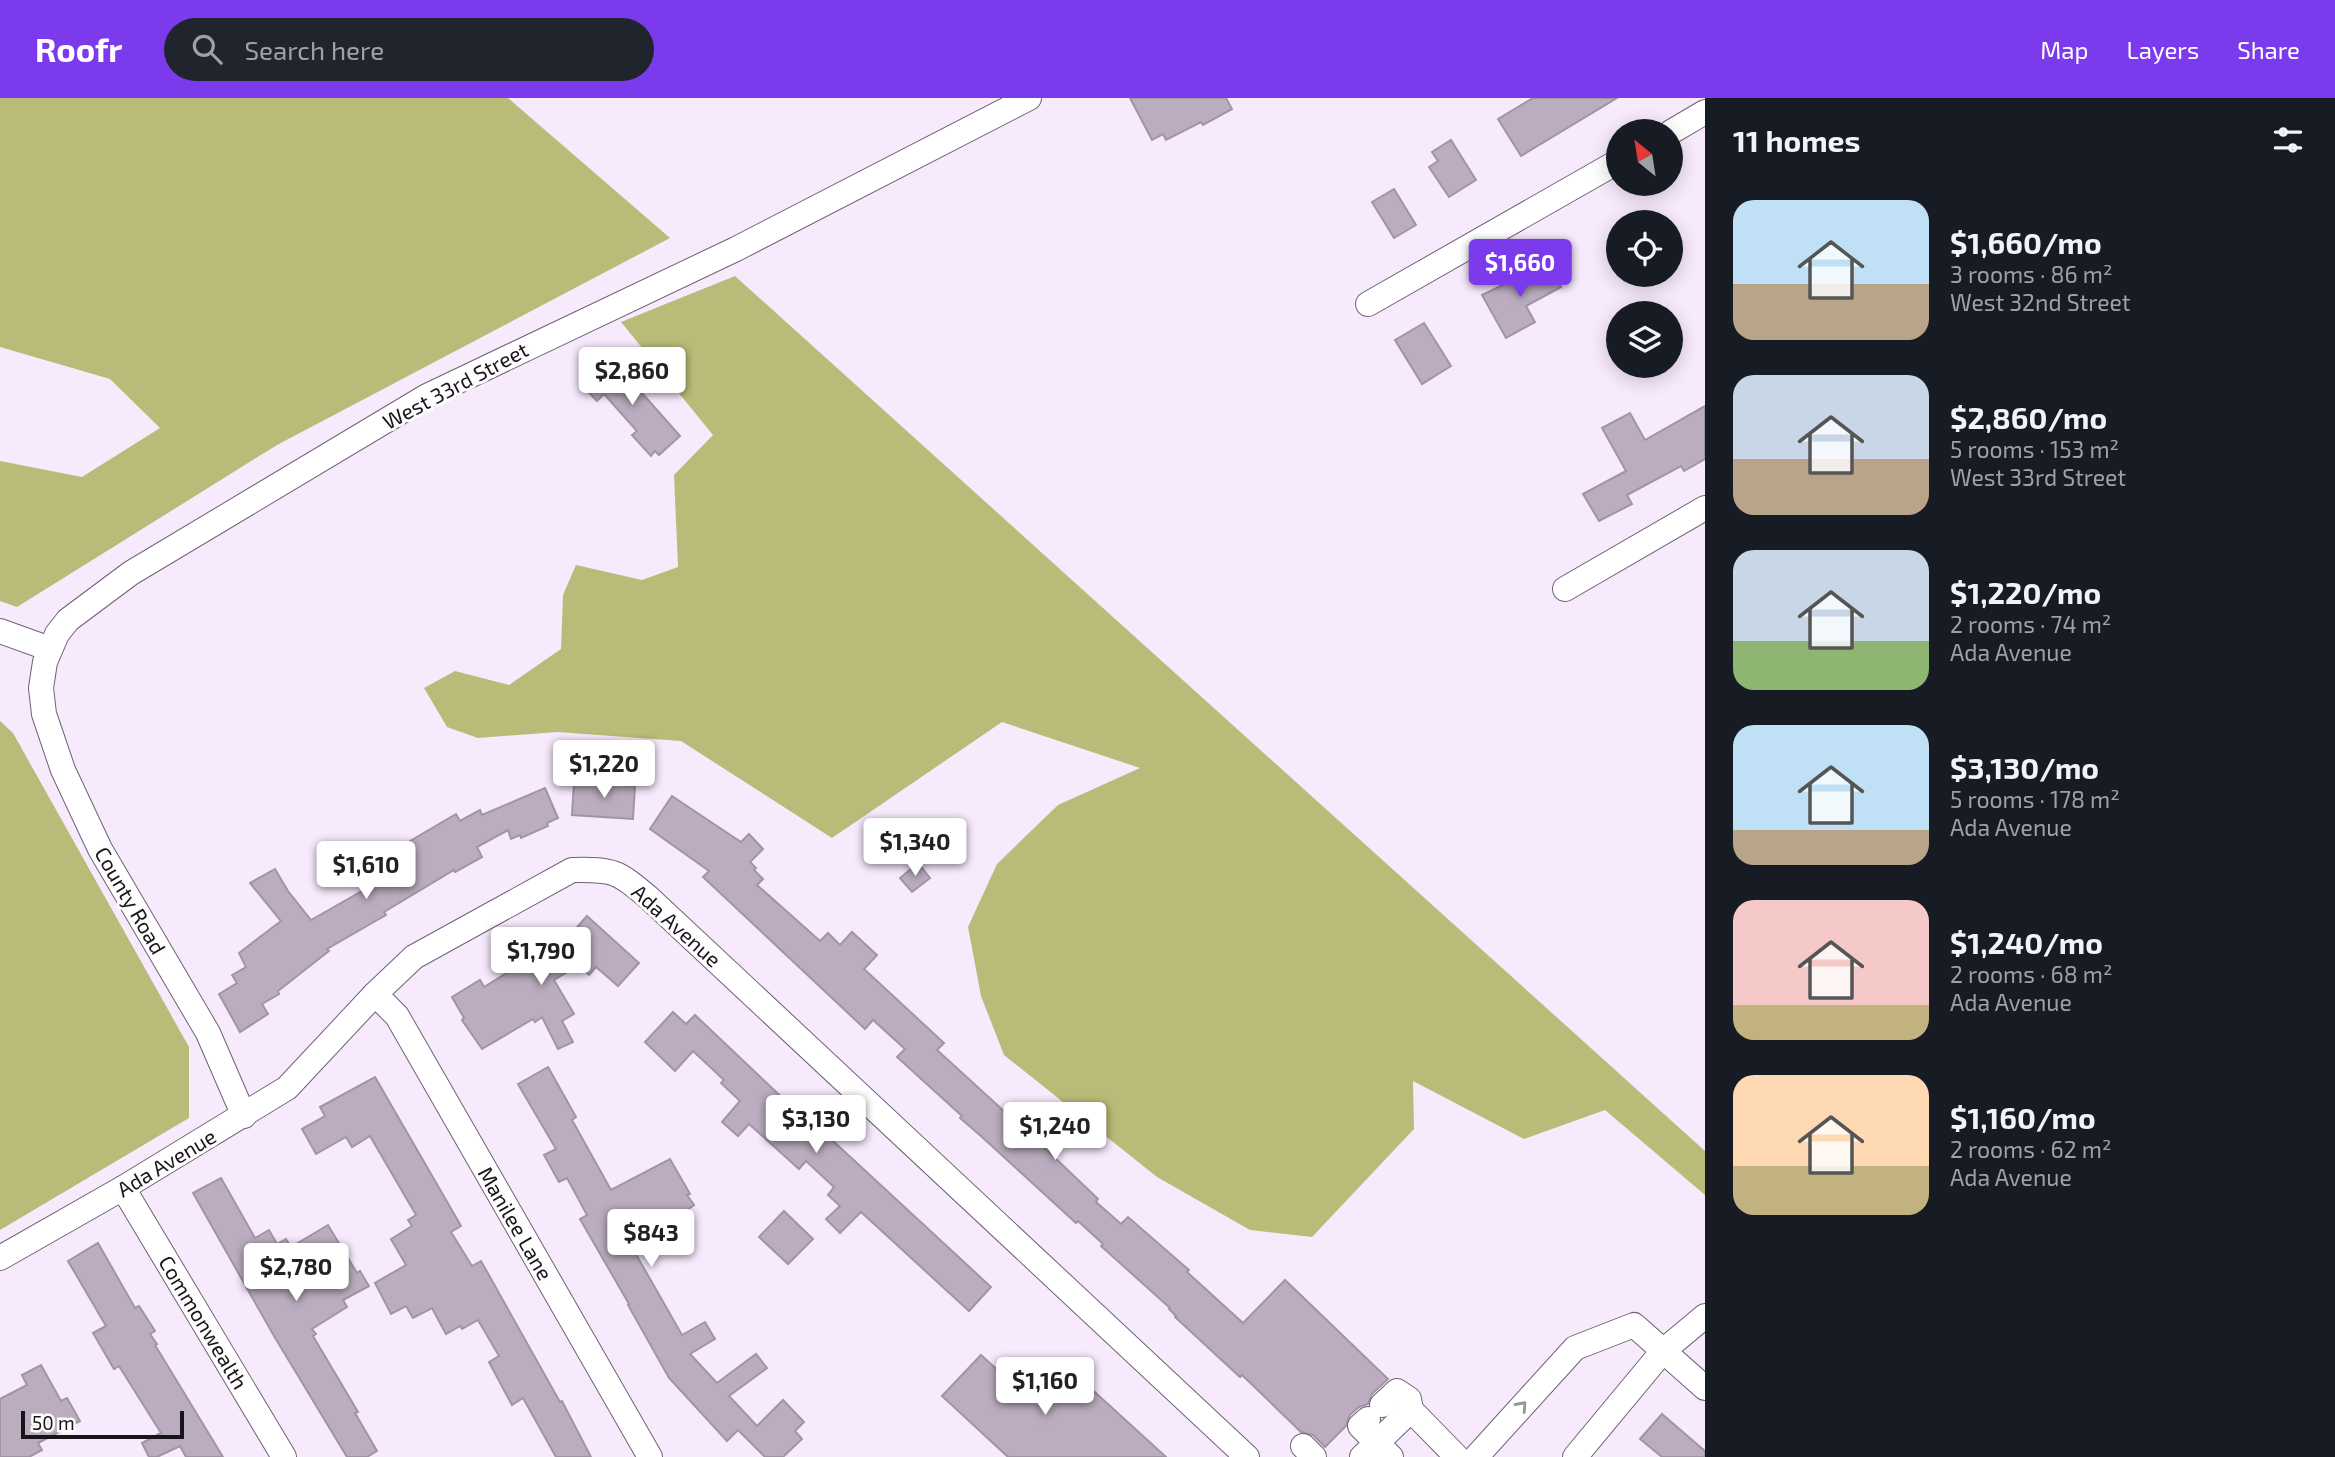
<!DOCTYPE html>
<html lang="en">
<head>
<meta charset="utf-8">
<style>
  :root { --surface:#171b24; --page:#20242c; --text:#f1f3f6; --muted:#9ea1a6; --accent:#7c3aed }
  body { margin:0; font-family:"Exo 2",sans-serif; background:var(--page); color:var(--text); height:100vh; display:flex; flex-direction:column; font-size:26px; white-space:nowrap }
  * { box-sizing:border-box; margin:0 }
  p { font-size:23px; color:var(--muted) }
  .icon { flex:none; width:38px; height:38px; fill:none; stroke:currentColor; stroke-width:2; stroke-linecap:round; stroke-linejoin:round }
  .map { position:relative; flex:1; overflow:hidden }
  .sheet { display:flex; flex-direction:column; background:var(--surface); width:630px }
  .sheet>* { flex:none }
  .needle { width:46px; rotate:330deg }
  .buttons { position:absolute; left:1606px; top:21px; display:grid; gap:14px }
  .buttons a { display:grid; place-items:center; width:77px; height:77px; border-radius:50%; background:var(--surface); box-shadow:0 4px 18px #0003; font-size:35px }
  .scale { position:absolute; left:21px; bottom:18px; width:163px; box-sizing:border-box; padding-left:7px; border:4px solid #18141a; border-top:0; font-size:19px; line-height:24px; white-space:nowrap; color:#18141a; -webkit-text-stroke:5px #fdfdfd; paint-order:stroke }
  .price { position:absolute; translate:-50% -60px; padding:0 16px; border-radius:7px; background:#fff; color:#222; font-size:23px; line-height:46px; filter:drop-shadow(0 2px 4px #0008) }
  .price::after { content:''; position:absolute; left:50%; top:42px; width:21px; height:16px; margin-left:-10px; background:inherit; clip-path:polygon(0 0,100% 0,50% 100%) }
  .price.current { background:var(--accent); color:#fff }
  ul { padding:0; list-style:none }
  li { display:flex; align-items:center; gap:21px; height:175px; padding:0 28px }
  li span { display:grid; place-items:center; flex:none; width:196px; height:140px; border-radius:21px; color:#555 }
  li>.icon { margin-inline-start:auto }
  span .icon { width:84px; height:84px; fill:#fffc; stroke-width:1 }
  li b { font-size:30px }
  h2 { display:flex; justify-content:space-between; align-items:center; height:84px; padding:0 28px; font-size:30px }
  header { display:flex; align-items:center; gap:42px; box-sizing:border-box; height:98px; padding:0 35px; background:var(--accent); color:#fff }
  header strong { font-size:33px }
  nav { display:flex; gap:38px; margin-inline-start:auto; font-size:24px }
  .search { width:490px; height:63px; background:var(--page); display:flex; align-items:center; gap:18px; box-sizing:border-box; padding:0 24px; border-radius:38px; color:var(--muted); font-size:26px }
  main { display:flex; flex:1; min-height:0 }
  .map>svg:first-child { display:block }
  .forest { fill:#b9bb78 }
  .building { fill:#bbadbf; stroke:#a194a6; stroke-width:2 }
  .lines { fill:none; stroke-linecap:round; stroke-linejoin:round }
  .minor-casing { stroke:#6e6273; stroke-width:26 }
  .minor { stroke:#fff; stroke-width:24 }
  .oneway { stroke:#979598 }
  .labels { text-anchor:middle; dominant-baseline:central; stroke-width:6; stroke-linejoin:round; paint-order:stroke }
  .street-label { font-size:21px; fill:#18141a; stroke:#fdfdfd }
</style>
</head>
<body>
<header>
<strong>Roofr</strong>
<div class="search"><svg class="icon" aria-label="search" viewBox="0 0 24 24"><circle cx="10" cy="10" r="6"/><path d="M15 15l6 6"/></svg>Search here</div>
<nav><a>Map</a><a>Layers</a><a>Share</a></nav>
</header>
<main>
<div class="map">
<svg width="1705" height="1359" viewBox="0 0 1705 1359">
  <rect width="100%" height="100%" fill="#f8eafd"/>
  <g class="forest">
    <polygon points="0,0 508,0 670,140 277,347 17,509 0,503 0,363 82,379 160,330 110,281 0,249"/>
    <polygon points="735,178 1705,1053 1705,1097 1605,1012 1524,1041 1413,983 1414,1031 1312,1139 1250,1132 1157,1079 1004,957 981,898 968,829 997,766 1058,707 1140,670 1002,624 832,740 681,643 557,634 478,640 447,629 424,590 455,573 509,587 561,551 563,497 576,467 642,482 678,469 674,377 713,337 621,224"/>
    <polygon points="0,623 13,635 189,949 189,1020 0,1132"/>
  </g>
  <g class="building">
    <polygon points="1130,0 1226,0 1232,11 1203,27 1201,24 1166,42 1163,36 1152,42"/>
    <polygon points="1533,0 1617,0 1521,58 1498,21"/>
    <polygon points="1451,42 1476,82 1449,99 1429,69 1438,63 1432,54"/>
    <polygon points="1394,91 1416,127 1394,140 1372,104"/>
    <polygon points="1548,165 1561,189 1526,208 1535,224 1506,240 1482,197"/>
    <polygon points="1424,225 1451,268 1422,286 1395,242"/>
    <polygon points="610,259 680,338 659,357 655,353 651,358 632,337 637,333 604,296 597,303 581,286"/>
    <polygon points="1705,308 1705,361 1684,373 1681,368 1627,397 1632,406 1599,423 1583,396 1626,373 1602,330 1630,315 1645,342"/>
    <polygon points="574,684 635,688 633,721 572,717"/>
    <polygon points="545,690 558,720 547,725 548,728 521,740 520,737 511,741 508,732 477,749 482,759 455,774 454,772 384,814 386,817 327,851 329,853 278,893 279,896 262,906 268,916 240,934 219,896 237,885 232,877 246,869 239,855 281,823 250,785 275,771 288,793 311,822 383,781 380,776 388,771 381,760 456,716 460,723 480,712 482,717"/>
    <polygon points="672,698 741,744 749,736 763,751 750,764 756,770 754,772 763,781 757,787 820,843 828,835 840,847 852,834 877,857 864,871 944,945 937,952 1052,1057 1098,1101 1096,1104 1121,1126 1128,1119 1189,1172 1187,1174 1243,1225 1285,1182 1388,1281 1372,1296 1368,1306 1359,1309 1350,1317 1346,1328 1325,1349 1313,1337 1301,1334 1242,1277 1240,1279 1175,1219 1176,1218 1169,1211 1170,1210 1101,1148 1103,1146 1078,1123 1076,1125 982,1039 960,1020 962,1018 897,959 905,951 873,922 865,931 703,779 709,773 650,731"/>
    <polygon points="918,765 930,780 912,794 900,780"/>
    <polygon points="587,818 639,865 618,888 596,869 589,877 579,867 554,882 574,916 562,923 573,944 558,951 542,919 535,924 533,921 482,951 462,922 464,920 452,899 480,882 484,889 550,848 554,855"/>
    <polygon points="673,914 686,926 695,917 792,1009 794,1007 832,1042 991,1189 969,1213 861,1114 840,1135 826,1121 840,1108 828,1097 834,1089 806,1063 799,1071 749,1026 738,1038 722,1024 740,1003 721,985 724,982 693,953 675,973 645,944"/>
    <polygon points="548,969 576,1019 572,1022 611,1092 670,1061 690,1096 687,1097 694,1107 675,1121 632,1144 636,1149 633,1151 682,1237 705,1224 715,1241 690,1256 717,1285 756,1256 767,1270 729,1298 757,1328 783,1302 804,1324 795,1333 802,1341 783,1359 765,1359 738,1332 727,1343 669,1280 628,1207 629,1206 580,1121 587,1117 567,1080 559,1084 544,1057 556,1051 518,986"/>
    <polygon points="375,979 461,1128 451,1134 472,1168 481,1163 560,1304 562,1303 591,1359 556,1359 523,1300 512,1307 489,1264 499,1258 478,1222 462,1231 460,1228 446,1236 432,1210 413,1220 406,1208 391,1216 375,1185 406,1167 391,1141 412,1128 408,1122 416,1117 370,1038 352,1049 346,1039 316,1056 302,1031 325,1018 320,1009"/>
    <polygon points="221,1080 255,1140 269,1132 277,1146 286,1141 291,1149 328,1127 357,1175 360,1173 369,1188 343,1202 347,1209 312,1231 316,1236 313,1238 358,1314 355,1315 377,1353 367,1359 347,1359 274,1238 193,1095"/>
    <polygon points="784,1113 813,1141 788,1166 759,1139"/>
    <polygon points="98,1145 135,1210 139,1208 155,1233 150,1236 157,1246 155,1247 223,1359 186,1359 180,1348 157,1359 149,1359 142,1345 161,1335 119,1268 114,1271 93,1235 106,1228 68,1163"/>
    <polygon points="981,1257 1030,1302 1064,1266 1166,1359 1008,1359 942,1298"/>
    <polygon points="41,1267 61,1303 67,1300 80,1323 38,1345 42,1352 29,1359 0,1359 0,1301 27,1287 22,1277"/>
    <polygon points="1662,1316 1705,1353 1705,1359 1662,1359 1640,1341"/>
  </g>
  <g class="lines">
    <defs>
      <g id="minor">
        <polyline points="1671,34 1705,14"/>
        <polyline points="1368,206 1619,63"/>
        <polyline points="1565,491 1705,410"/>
        <polyline points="0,533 50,551"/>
        <polyline points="375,896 397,918 650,1359"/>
        <polyline points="244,1018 208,935 100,751 63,672 44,616 41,590 45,564 57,536 68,522 131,475 427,298 736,151 1029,0"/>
        <polyline points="123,1090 284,1359"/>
        <path d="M0,1160L123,1090L287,990L375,896L414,859L572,772C614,771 617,773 649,800L1247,1359"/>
        <polyline points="1382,1307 1397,1293 1409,1301 1411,1312"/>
        <polyline points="1368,1321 1360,1328 1391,1359"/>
        <polyline points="1303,1348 1314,1359"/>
        <polyline points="1362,1359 1411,1312 1457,1359"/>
        <polyline points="1476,1359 1575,1250 1634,1227 1705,1290"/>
        <polyline points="1575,1359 1663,1253 1705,1218"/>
      </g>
    </defs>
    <use href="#minor" class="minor-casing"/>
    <use href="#minor" class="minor"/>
  </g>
  <defs><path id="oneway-chevron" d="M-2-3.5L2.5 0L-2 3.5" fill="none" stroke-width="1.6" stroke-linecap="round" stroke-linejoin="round" transform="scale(1.75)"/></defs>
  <use class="oneway" href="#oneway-chevron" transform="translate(1522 1308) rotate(-48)"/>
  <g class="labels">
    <g class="street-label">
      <text transform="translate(455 287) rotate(-28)">West 33rd Street</text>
      <text transform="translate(131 802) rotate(60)">County Road</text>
      <text transform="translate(677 827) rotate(42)">Ada Avenue</text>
      <text transform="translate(166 1064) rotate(-31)">Ada Avenue</text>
      <text transform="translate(516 1125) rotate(60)">Manilee Lane</text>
      <text transform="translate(204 1224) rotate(59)">Commonwealth</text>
    </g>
  </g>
</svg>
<div class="buttons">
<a><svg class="needle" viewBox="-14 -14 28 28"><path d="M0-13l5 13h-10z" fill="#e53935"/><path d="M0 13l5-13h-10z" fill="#9ea1a6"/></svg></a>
<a><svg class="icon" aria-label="locate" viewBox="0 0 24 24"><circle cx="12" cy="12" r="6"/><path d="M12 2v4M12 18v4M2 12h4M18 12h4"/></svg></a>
<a><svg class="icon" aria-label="layers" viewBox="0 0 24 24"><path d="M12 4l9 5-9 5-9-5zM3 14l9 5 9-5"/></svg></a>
</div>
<div class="scale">50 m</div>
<b class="price current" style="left:1520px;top:201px">$1,660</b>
<b class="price" style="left:632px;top:309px">$2,860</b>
<b class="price" style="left:604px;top:702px">$1,220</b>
<b class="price" style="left:915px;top:780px">$1,340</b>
<b class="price" style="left:366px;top:803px">$1,610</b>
<b class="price" style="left:541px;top:889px">$1,790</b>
<b class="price" style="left:816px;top:1057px">$3,130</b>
<b class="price" style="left:1055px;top:1064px">$1,240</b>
<b class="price" style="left:651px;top:1171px">$843</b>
<b class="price" style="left:296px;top:1205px">$2,780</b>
<b class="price" style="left:1045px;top:1319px">$1,160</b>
</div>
<section class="sheet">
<h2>11 homes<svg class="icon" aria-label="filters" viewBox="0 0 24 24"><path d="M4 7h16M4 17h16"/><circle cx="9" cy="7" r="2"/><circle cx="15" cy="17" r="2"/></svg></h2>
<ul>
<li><span style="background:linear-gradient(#bfe0f5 60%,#b9a48a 0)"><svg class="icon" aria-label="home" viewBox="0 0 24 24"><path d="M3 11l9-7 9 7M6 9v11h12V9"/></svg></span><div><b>$1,660/mo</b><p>3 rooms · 86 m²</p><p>West 32nd Street</p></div></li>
<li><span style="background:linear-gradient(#c9d6e8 60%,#b9a48a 0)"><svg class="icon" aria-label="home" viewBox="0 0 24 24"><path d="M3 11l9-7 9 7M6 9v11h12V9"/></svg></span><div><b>$2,860/mo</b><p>5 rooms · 153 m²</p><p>West 33rd Street</p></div></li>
<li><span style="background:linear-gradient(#c9d6e8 65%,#8fb573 0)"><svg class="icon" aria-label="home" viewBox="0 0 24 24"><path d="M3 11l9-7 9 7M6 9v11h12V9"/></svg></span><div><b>$1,220/mo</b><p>2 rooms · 74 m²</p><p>Ada Avenue</p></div></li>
<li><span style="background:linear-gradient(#bfe0f5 75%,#b9a48a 0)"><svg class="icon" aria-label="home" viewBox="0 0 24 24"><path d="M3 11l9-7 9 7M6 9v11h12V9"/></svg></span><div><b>$3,130/mo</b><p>5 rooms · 178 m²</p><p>Ada Avenue</p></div></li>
<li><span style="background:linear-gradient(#f6c9c9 75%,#c2b280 0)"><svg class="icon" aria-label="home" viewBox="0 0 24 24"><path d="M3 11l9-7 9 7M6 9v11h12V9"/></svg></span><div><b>$1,240/mo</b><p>2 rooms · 68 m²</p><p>Ada Avenue</p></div></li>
<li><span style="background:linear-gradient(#ffd9b3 65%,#c2b280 0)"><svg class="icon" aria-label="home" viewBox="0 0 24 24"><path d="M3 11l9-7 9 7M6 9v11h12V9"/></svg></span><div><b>$1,160/mo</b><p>2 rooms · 62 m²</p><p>Ada Avenue</p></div></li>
</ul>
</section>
</main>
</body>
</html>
